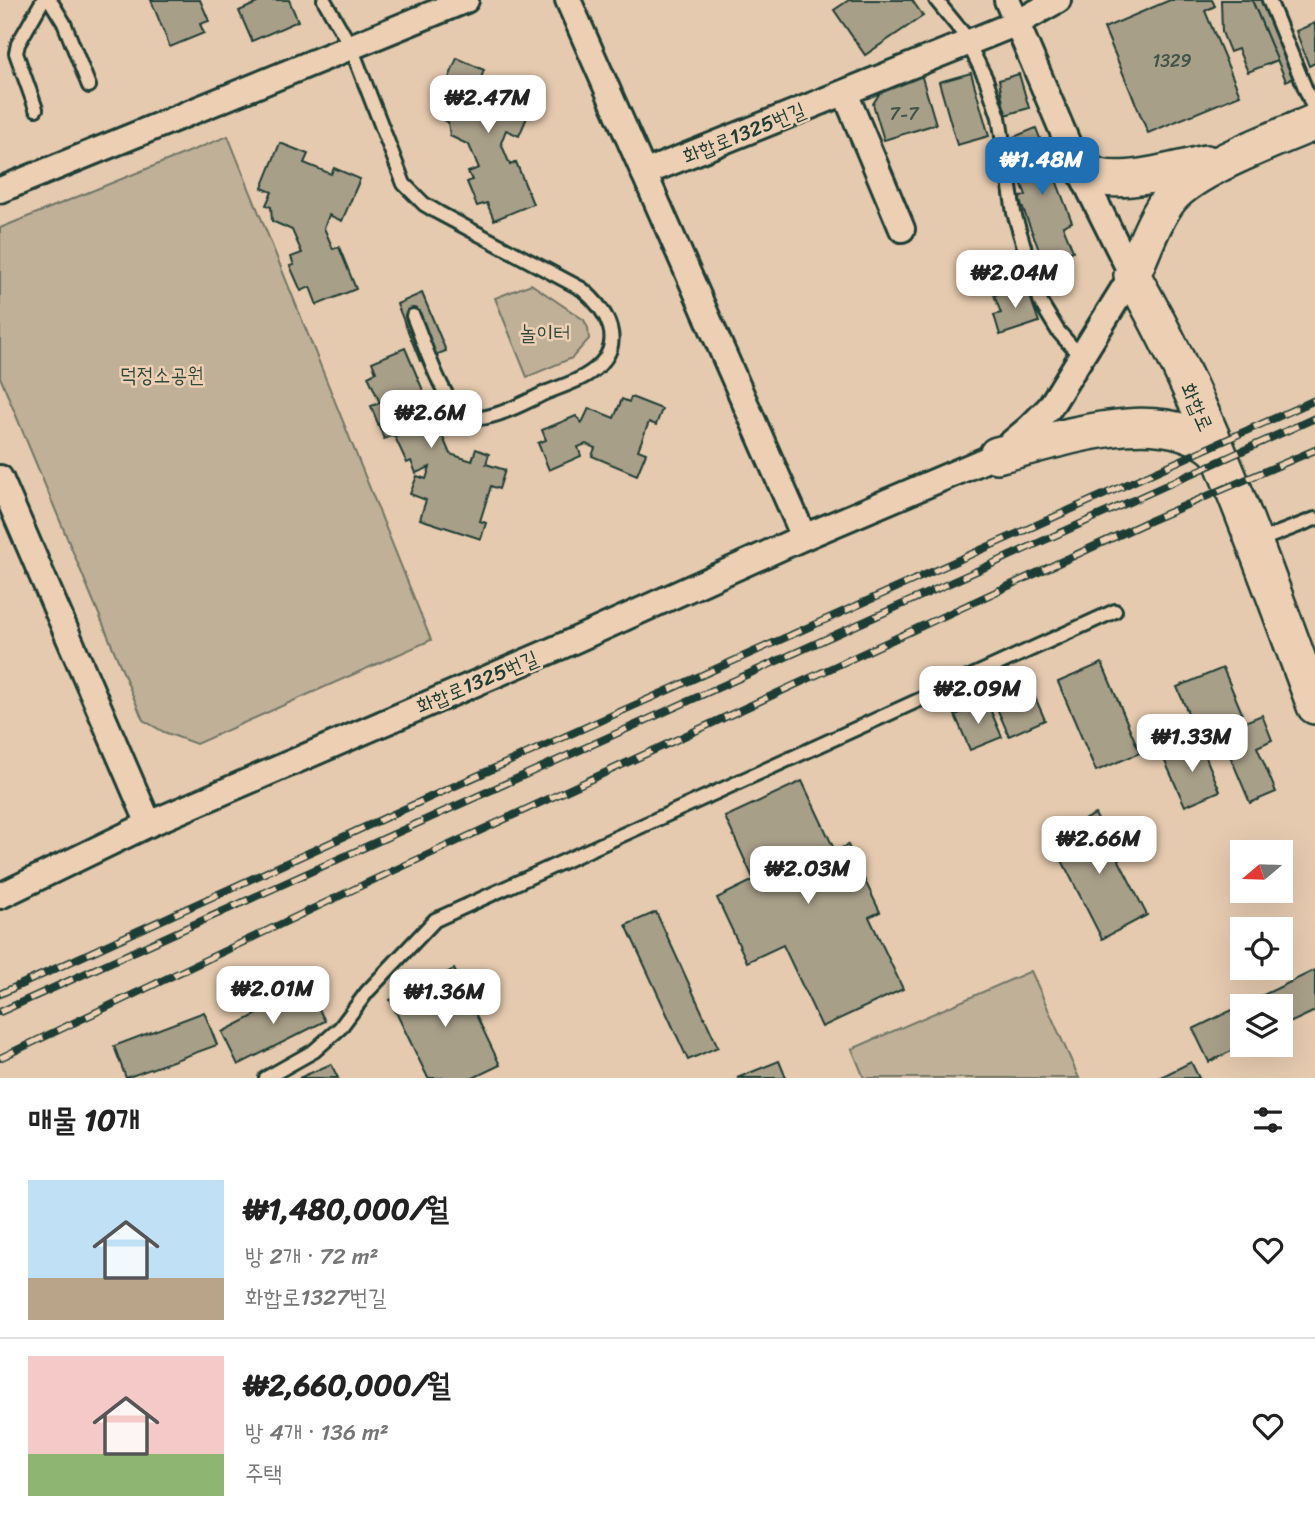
<!DOCTYPE html>
<html lang="ko">
<head>
<meta charset="utf-8">
<style>
  :root { --surface:#fff; --page:#f2f2f2; --text:#222; --muted:#767676; --line:#e0e0e0; --accent:#1f6fb2 }
  body { margin:0; font-family:Sriracha,"Poor Story",sans-serif; background:var(--page); color:var(--text); height:100vh; display:flex; flex-direction:column; font-size:26px; white-space:nowrap }
  * { box-sizing:border-box; margin:0 }
  p { font-size:23px; color:var(--muted) }
  .icon { flex:none; width:38px; height:38px; fill:none; stroke:currentColor; stroke-width:2; stroke-linecap:round; stroke-linejoin:round }
  .map { position:relative; height:1078px; overflow:hidden }
  .drawer { display:flex; flex-direction:column; background:var(--surface); flex:1 }
  .drawer>* { flex:none }
  .needle { width:46px; rotate:251deg }
  .controls { position:absolute; left:1230px; top:840px; display:grid; gap:14px }
  .controls a { display:grid; place-items:center; width:63px; height:63px; border-radius:0px; background:var(--surface); box-shadow:0 7px 28px #0002; font-size:35px }
  .price { position:absolute; translate:-50% -60px; padding:0 16px; border-radius:14px; background:#fff; color:#222; font-size:23px; line-height:46px; filter:drop-shadow(0 2px 4px #0008) }
  .price::after { content:''; position:absolute; left:50%; top:42px; width:21px; height:16px; margin-left:-10px; background:inherit; clip-path:polygon(0 0,100% 0,50% 100%) }
  .price.active { background:var(--accent); color:#fff }
  ul { padding:0; list-style:none }
  li { display:flex; align-items:center; gap:21px; height:175px; padding:0 28px }
  li+li { border-top:2px solid var(--line) }
  li span { display:grid; place-items:center; flex:none; width:196px; height:140px; border-radius:0px; color:#555 }
  li>.icon { margin-inline-start:auto }
  span .icon { width:84px; height:84px; fill:#fffc; stroke-width:1 }
  li b { font-size:30px }
  h2 { display:flex; justify-content:space-between; align-items:center; height:84px; padding:0 28px; font-size:30px }
  .map>svg:first-child { display:block }
  .green { fill:#c0b098; stroke:#707666; stroke-width:2 }
  .building { fill:#a89f89; stroke:#1f3d34; stroke-width:2 }
  .lines { fill:none; stroke-linecap:round; stroke-linejoin:round }
  .lane-casing { stroke:#1f3d34; stroke-width:18 }
  .street-casing { stroke:#1f3d34; stroke-width:30 }
  .secondary-casing { stroke:#1f3d34; stroke-width:40 }
  .lane { stroke:#edd0b4; stroke-width:12 }
  .street { stroke:#edd0b4; stroke-width:24 }
  .secondary { stroke:#edd0b4; stroke-width:35 }
  .rail-casing { stroke:#1f3d34; stroke-width:8 }
  .rail { stroke:#edd0b4; stroke-width:5; stroke-dasharray:16; stroke-linecap:butt }
  .labels { text-anchor:middle; dominant-baseline:central; stroke-width:5; stroke-linejoin:round; paint-order:stroke }
  .number-label { font-size:18px; fill:#415649 }
  .street-label { font-size:21px; fill:#1f3d34; stroke:#edd0b4 }
  .park-label { font-size:21px; fill:#2f483e; stroke:#edd0b4 }
</style>
</head>
<body>
<div class="map">
<svg width="1315" height="1078" viewBox="0 0 1315 1078">
  <rect width="100%" height="100%" fill="#e5caaf"/>
  <filter id="ink" filterUnits="userSpaceOnUse"><feTurbulence type="fractalNoise" baseFrequency=".0143" numOctaves="2"/><feDisplacementMap in="SourceGraphic" scale="14" xChannelSelector="R" yChannelSelector="G"/><feConvolveMatrix kernelMatrix="1 2 1 2 8 2 1 2 1" color-interpolation-filters="sRGB"/></filter>
  <g filter="url(#ink)">
    <g class="green">
      <polygon points="228,136 431,640 196,744 164,732 143,720 0,377 0,228"/>
      <polygon points="531,284 584,320 588,328 589,339 572,358 527,377 495,298"/>
      <polygon points="1031,971 1079,1078 864,1078 852,1049"/>
    </g>
    <g class="building">
      <polygon points="151,0 200,0 209,21 200,24 204,33 170,47"/>
      <polygon points="255,0 289,0 298,21 252,41 239,11 257,3"/>
      <polygon points="849,0 912,0 923,16 865,55 834,10"/>
      <polygon points="1170,0 1212,0 1215,6 1205,11 1240,95 1148,133 1104,28"/>
      <polygon points="1221,0 1252,0 1278,60 1248,72 1238,49 1230,52 1222,32"/>
      <polygon points="1252,0 1265,0 1297,76 1286,81"/>
      <polygon points="1315,23 1315,63 1309,66 1296,31"/>
      <polygon points="457,58 484,70 481,78 508,90 511,83 537,94 519,136 506,130 501,143 510,165 516,162 533,204 494,220 487,203 477,206 467,182 472,180 468,172 479,168 469,145 450,136 448,122 443,120 448,107 439,103"/>
      <polygon points="971,73 989,136 957,145 939,82"/>
      <polygon points="921,74 936,124 884,140 873,104 884,86"/>
      <polygon points="1019,74 1029,108 1005,115 999,80"/>
      <polygon points="1036,128 1072,222 1063,226 1073,251 1044,263 1019,198 1026,195 1014,165 1020,161 1011,138"/>
      <polygon points="280,143 308,154 304,163 331,174 334,168 360,179 342,221 329,215 324,228 333,249 339,247 356,289 317,305 310,287 301,291 290,266 294,265 291,257 302,253 292,230 272,221 271,207 266,205 272,192 262,188"/>
      <polygon points="1026,285 1039,322 1000,335 994,315 1001,313 994,295"/>
      <polygon points="422,293 446,351 420,361 397,304"/>
      <polygon points="405,348 450,454 472,461 476,449 489,454 486,464 505,470 499,489 491,486 480,521 486,523 481,539 420,519 426,500 410,494 417,476 426,479 430,467 416,473 411,461 407,463 394,435 384,439 371,406 380,403 368,376 376,372 372,362"/>
      <polygon points="631,397 662,409 656,425 649,422 638,450 646,453 637,475 592,456 595,448 586,444 578,447 581,456 549,470 538,443 546,440 542,430 576,416 582,423 589,408 614,418 622,399 629,402"/>
      <polygon points="1102,663 1140,753 1096,771 1058,682"/>
      <polygon points="1223,668 1242,713 1196,732 1177,687"/>
      <polygon points="1028,681 1045,720 1009,736 992,697"/>
      <polygon points="987,702 1002,737 970,750 955,715"/>
      <polygon points="1262,715 1272,740 1257,747 1276,792 1250,803 1220,732"/>
      <polygon points="1199,741 1220,791 1185,806 1163,757"/>
      <polygon points="802,781 835,851 848,845 880,912 869,917 903,989 822,1027 783,945 747,962 717,898 754,880 725,817"/>
      <polygon points="1095,814 1147,915 1102,939 1050,837"/>
      <polygon points="656,912 718,1047 688,1060 626,925"/>
      <polygon points="454,969 500,1065 473,1078 428,1078 390,1000"/>
      <polygon points="1315,970 1315,1011 1281,1027 1281,1006 1242,1006 1244,1045 1209,1062 1193,1029"/>
      <polygon points="308,988 325,1021 238,1065 222,1032"/>
      <polygon points="204,1012 217,1045 126,1078 114,1046"/>
      <polygon points="779,1061 786,1078 737,1078"/>
      <polygon points="1191,1062 1199,1078 1159,1078"/>
      <polygon points="331,1064 338,1078 299,1078"/>
    </g>
    <g class="lines">
      <defs>
        <g id="lane">
          <polyline points="50,0 64,23 89,86"/>
          <path d="M324,0L351,47L404,184L424,204L439,213L582,289C607,310 627,343 595,369C582,380 563,386 547,392C527,401 483,427 463,415C442,401 423,340 413,316"/>
          <polyline points="936,0 963,33 986,79 999,117 1014,213 1041,303 1058,331 1081,357"/>
          <polyline points="1269,0 1315,112"/>
          <polyline points="36,109 16,53 18,44 43,0"/>
          <polyline points="1258,541 1315,519"/>
          <polyline points="266,1078 314,1051 340,1028 367,992 435,920 1115,611"/>
        </g>
        <g id="street">
          <polyline points="568,0 804,537"/>
          <polyline points="845,93 902,229"/>
          <polyline points="644,173 1017,23 1058,0"/>
          <polyline points="0,190 466,0"/>
          <polyline points="0,478 149,824"/>
          <polyline points="0,896 149,824 562,646 804,537 997,455 1029,428 1050,407 1132,275 1076,163 1007,0"/>
        </g>
        <g id="secondary">
          <path d="M1315,122C1277,139 1197,167 1171,197C1155,216 1143,251 1132,275C1210,411 1261,560 1315,706"/>
          <path d="M1076,163C1084,170 1091,175 1100,177C1127,184 1179,169 1206,163"/>
          <path d="M997,455C1059,440 1162,401 1217,451"/>
        </g>
      </defs>
      <use href="#lane" class="lane-casing"/>
      <use href="#street" class="street-casing"/>
      <use href="#secondary" class="secondary-casing"/>
      <use href="#lane" class="lane"/>
      <use href="#street" class="street"/>
      <use href="#secondary" class="secondary"/>
      <defs>
        <g id="rail">
          <polyline points="0,994 448,789 1315,400"/>
          <polyline points="0,1012 1315,418"/>
          <polyline points="0,1058 369,882 1149,521 1315,450"/>
        </g>
      </defs>
      <use href="#rail" class="rail-casing"/>
      <use href="#rail" class="rail"/>
    </g>
  </g>
  <g class="labels">
    <g class="number-label">
      <text x="1172" y="61">1329</text>
      <text x="904" y="114">7-7</text>
    </g>
    <g class="street-label">
      <text transform="translate(744 133) rotate(-22)">화합로1325번길</text>
      <text transform="translate(1197 407) rotate(66)">화합로</text>
      <text transform="translate(477 682) rotate(-23)">화합로1325번길</text>
    </g>
    <g class="park-label">
      <text x="545" y="333">놀이터</text>
      <text x="162" y="375">덕정소공원</text>
    </g>
  </g>
</svg>
<div class="controls">
<a><svg class="needle" viewBox="-14 -14 28 28"><path d="M0-13l5 13h-10z" fill="#e53935"/><path d="M0 13l5-13h-10z" fill="#767676"/></svg></a>
<a><svg class="icon" aria-label="locate" viewBox="0 0 24 24"><circle cx="12" cy="12" r="6"/><path d="M12 2v4M12 18v4M2 12h4M18 12h4"/></svg></a>
<a><svg class="icon" aria-label="layers" viewBox="0 0 24 24"><path d="M12 4l9 5-9 5-9-5zM3 14l9 5 9-5"/></svg></a>
</div>
<b class="price" style="left:488px;top:135px">₩2.47M</b>
<b class="price active" style="left:1042px;top:197px">₩1.48M</b>
<b class="price" style="left:1015px;top:310px">₩2.04M</b>
<b class="price" style="left:431px;top:450px">₩2.6M</b>
<b class="price" style="left:978px;top:726px">₩2.09M</b>
<b class="price" style="left:1192px;top:774px">₩1.33M</b>
<b class="price" style="left:1099px;top:876px">₩2.66M</b>
<b class="price" style="left:808px;top:906px">₩2.03M</b>
<b class="price" style="left:273px;top:1026px">₩2.01M</b>
<b class="price" style="left:445px;top:1029px">₩1.36M</b>
</div>
<section class="drawer">
<h2>매물 10개<svg class="icon" aria-label="filters" viewBox="0 0 24 24"><path d="M4 7h16M4 17h16"/><circle cx="9" cy="7" r="2"/><circle cx="15" cy="17" r="2"/></svg></h2>
<ul>
<li><span style="background:linear-gradient(#bfe0f5 70%,#b9a48a 0)"><svg class="icon" aria-label="home" viewBox="0 0 24 24"><path d="M3 11l9-7 9 7M6 9v11h12V9"/></svg></span><div><b>₩1,480,000/월</b><p>방 2개 · 72 m²</p><p>화합로1327번길</p></div><svg class="icon" aria-label="heart" viewBox="0 0 24 24"><path d="M12 20l-8-8c-3-5 5-10 8-4 3-6 11-1 8 4z"/></svg></li>
<li><span style="background:linear-gradient(#f6c9c9 70%,#8fb573 0)"><svg class="icon" aria-label="home" viewBox="0 0 24 24"><path d="M3 11l9-7 9 7M6 9v11h12V9"/></svg></span><div><b>₩2,660,000/월</b><p>방 4개 · 136 m²</p><p>주택</p></div><svg class="icon" aria-label="heart" viewBox="0 0 24 24"><path d="M12 20l-8-8c-3-5 5-10 8-4 3-6 11-1 8 4z"/></svg></li>
</ul>
</section>
</body>
</html>
